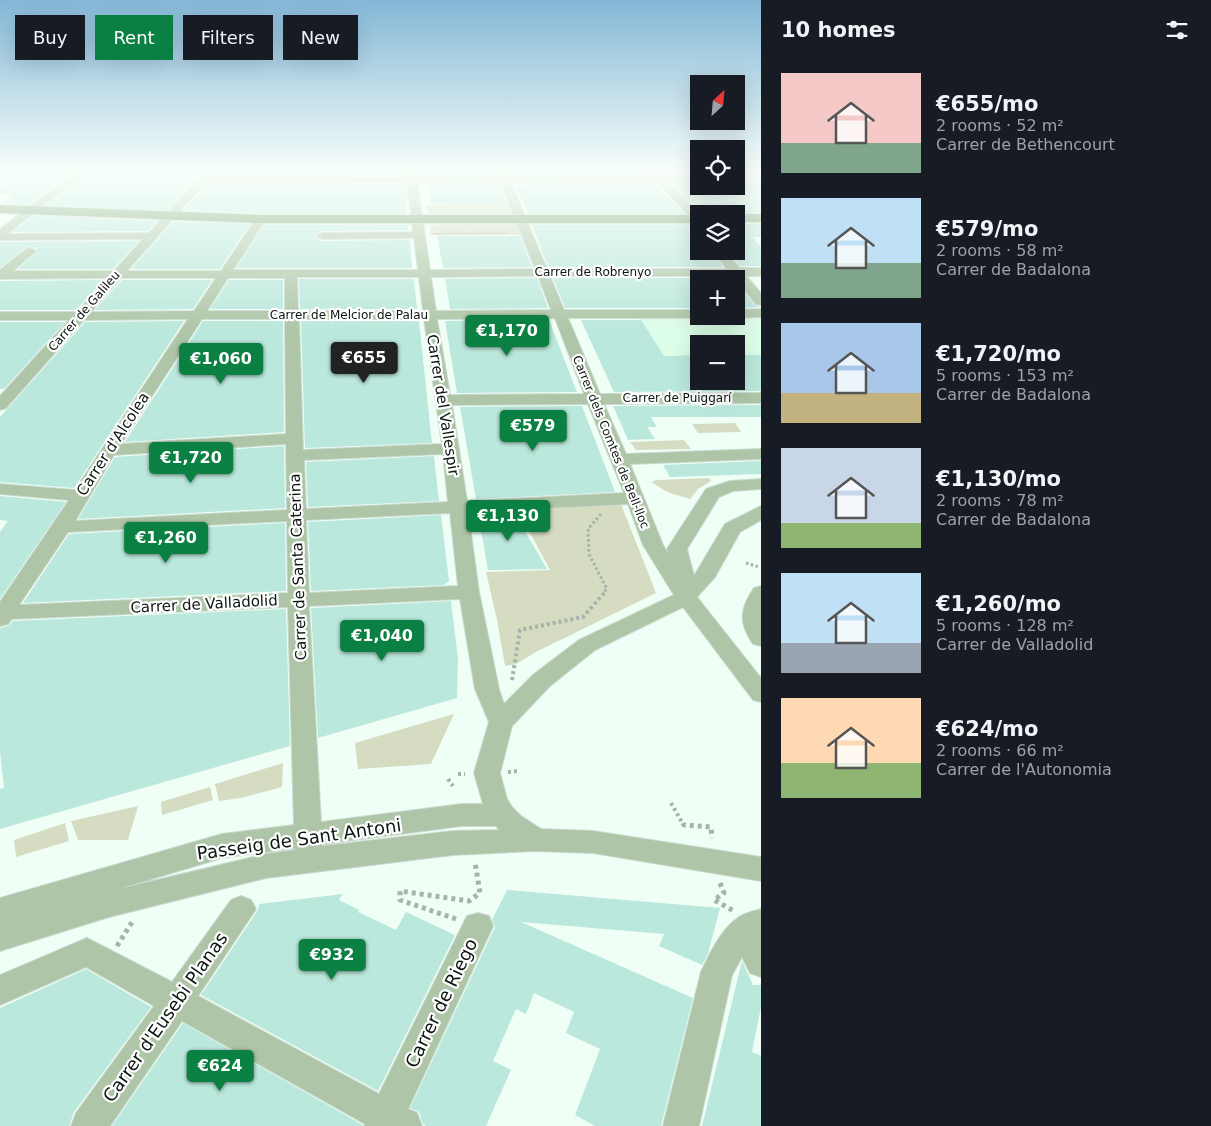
<!DOCTYPE html>
<html lang="en">
<head>
<meta charset="utf-8">
<style>
  :root { --surface:#171b24; --page:#20242c; --text:#f1f3f6; --muted:#9ea1a6; --accent:#0b8043 }
  body { margin:0; font-family:"DejaVu Sans",sans-serif; background:var(--page); color:var(--text); height:100vh; display:flex; flex-direction:column; font-size:19px; white-space:nowrap }
  * { box-sizing:border-box; margin:0 }
  p { font-size:16px; color:var(--muted) }
  .icon { flex:none; width:28px; height:28px; fill:none; stroke:currentColor; stroke-width:2; stroke-linecap:round; stroke-linejoin:round }
  .map { position:relative; flex:1; overflow:hidden }
  .details { display:flex; flex-direction:column; background:var(--surface); width:450px }
  .details>* { flex:none }
  .hud { position:absolute; left:15px; top:15px; width:475px; height:45px; display:flex; gap:10px }
  .needle { width:32px; rotate:26deg }
  .buttons { position:absolute; left:690px; top:75px; display:grid; gap:10px }
  .buttons a { display:grid; place-items:center; width:55px; height:55px; border-radius:0px; background:var(--surface); box-shadow:0 5px 20px #0002; font-size:25px }
  .price { position:absolute; translate:-50% -42px; padding:0 11px; border-radius:5px; background:var(--accent); color:#fff; font-size:16px; line-height:32px; filter:drop-shadow(0 1px 2px #0008) }
  .price::after { content:''; position:absolute; left:50%; top:30px; width:15px; height:11px; margin-left:-8px; background:inherit; clip-path:polygon(0 0,100% 0,50% 100%) }
  .price.on { background:#222; color:#fff }
  ul { padding:0; list-style:none }
  li { display:flex; align-items:center; gap:15px; height:125px; padding:0 20px }
  li span { display:grid; place-items:center; flex:none; width:140px; height:100px; border-radius:0px; color:#555 }
  li>.icon { margin-inline-start:auto }
  span .icon { width:60px; height:60px; fill:#fffc; stroke-width:1 }
  li b { font-size:21px }
  h2 { display:flex; justify-content:space-between; align-items:center; height:60px; padding:0 20px; font-size:21px }
  .chip { padding:0 18px; border-radius:0px; background:var(--surface); box-shadow:0 5px 20px #0002; font-size:18px; line-height:45px }
  .chip.on { background:var(--accent); color:#fff }
  main { display:flex; flex:1; min-height:0 }
  .map>svg:first-child { display:block }
  .built { fill:#dcfde8 }
  .green { fill:#d5dcc1 }
  .building { fill:#bbe8dc }
  .lines { fill:none; stroke-linecap:round; stroke-linejoin:round }
  .minor-casing { stroke:#ccdad1; stroke-width:2 }
  .major-casing { stroke:#ccdad1; stroke-width:3 }
  .path-far3 { stroke:#a6b3ab; stroke-width:2; stroke-dasharray:1 1; stroke-linecap:butt }
  .path-far2 { stroke:#a6b3ab; stroke-width:3; stroke-dasharray:2.5 2.5; stroke-linecap:butt }
  .path-far1 { stroke:#a6b3ab; stroke-width:4; stroke-dasharray:3 3; stroke-linecap:butt }
  .path { stroke:#a6b3ab; stroke-width:5; stroke-dasharray:4 4; stroke-linecap:butt }
  .minor { fill:#aec6a7; fill-rule:evenodd }
  .major { fill:#6e9860; fill-rule:evenodd }
  .labels { text-anchor:middle; dominant-baseline:central; stroke-width:4.5; stroke-linejoin:round; paint-order:stroke }
  .far-street-label { font-size:12px; fill:#0d1611; stroke:#fff }
  .street-label { font-size:15px; fill:#0d1611; stroke:#fff }
  .near-street-label { font-size:18px; fill:#0d1611; stroke:#fff }
</style>
</head>
<body>
<main>
<div class="map">
<svg width="761" height="1126" viewBox="0 0 761 1126">
  <rect width="100%" height="100%" fill="#f0fff5"/>
  <polygon class="built" points="638,316 761,316 761,355 736,355 736,344 699,344 699,355 624,356 626,361 600,361 593,346 656,345"/>
  <g class="green">
    <polygon points="514,204 516,213 512,214 434,214 428,213 426,205"/>
    <polygon points="513,223 519,225 522,235 431,235 430,227 435,225"/>
    <polygon points="735,423 741,432 698,433 692,424"/>
    <polygon points="684,440 691,449 636,450 630,442"/>
    <polygon points="709,478 711,481 698,489 690,499 667,492 651,482 656,480"/>
    <polygon points="621,504 656,593 536,652 516,664 505,666 497,620 486,572 550,570 529,531 545,529 539,508"/>
    <polygon points="454,714 431,764 358,769 355,743"/>
    <polygon points="283,763 282,787 241,798 219,801 215,784"/>
    <polygon points="210,787 213,800 162,815 161,802"/>
    <polygon points="138,806 128,840 78,840 71,821"/>
    <polygon points="65,823 69,841 16,857 14,840"/>
  </g>
  <g class="building">
    <polygon points="17,173 70,173 30,204 2,203 13,195 0,194 0,188"/>
    <polygon points="87,173 201,173 168,210 47,205"/>
    <polygon points="215,173 404,173 405,175 214,174"/>
    <polygon points="509,173 647,173 648,175 509,175"/>
    <polygon points="748,173 748,176 761,175 761,212 699,213 671,184 699,181 699,186 736,186 736,179"/>
    <polygon points="207,184 405,184 408,205 406,205 407,213 261,213 184,210"/>
    <polygon points="427,184 500,185 507,204 431,204"/>
    <polygon points="656,184 684,213 528,213 514,185"/>
    <polygon points="33,216 158,221 148,231 12,232"/>
    <polygon points="173,222 250,224 220,269 131,269"/>
    <polygon points="736,224 761,224 761,237 752,237 761,247 761,266 741,266 728,251 736,251"/>
    <polygon points="264,225 408,225 408,230 322,231 314,237 322,241 410,240 412,268 236,268"/>
    <polygon points="532,225 689,225 694,230 699,232 699,251 711,251 723,267 548,267"/>
    <polygon points="437,236 520,236 532,267 443,268"/>
    <polygon points="139,241 113,269 18,269 37,252 37,249 30,246 25,248 0,268 0,242"/>
    <polygon points="537,278 548,308 450,309 445,279"/>
    <polygon points="553,278 732,278 733,279 699,279 699,308 565,308"/>
    <polygon points="299,279 414,279 417,309 300,309"/>
    <polygon points="104,280 76,310 0,310 0,281"/>
    <polygon points="122,280 212,280 193,309 95,310"/>
    <polygon points="229,280 283,280 283,309 210,309"/>
    <polygon points="736,283 755,305 761,307 736,308"/>
    <polygon points="549,320 577,392 457,393 445,321"/>
    <polygon points="581,320 641,320 664,356 699,355 699,381 736,381 736,355 761,355 761,391 614,392"/>
    <polygon points="184,321 74,488 0,482 0,417 85,322"/>
    <polygon points="203,321 283,321 284,432 125,442"/>
    <polygon points="301,321 419,321 432,443 305,448"/>
    <polygon points="0,322 65,322 4,389 0,389"/>
    <polygon points="761,405 761,417 651,417 657,427 647,427 655,439 628,440 613,406"/>
    <polygon points="582,406 615,492 476,499 460,407"/>
    <polygon points="284,446 285,508 78,519 115,457"/>
    <polygon points="434,456 439,501 308,507 306,462"/>
    <polygon points="761,461 761,474 670,477 663,465"/>
    <polygon points="0,496 66,502 0,599 0,532 8,521 0,520"/>
    <polygon points="535,511 536,513 527,513 529,519 518,519 547,569 488,570 478,513"/>
    <polygon points="441,515 449,581 444,585 311,591 308,522"/>
    <polygon points="285,523 286,591 23,603 69,534"/>
    <polygon points="451,601 458,658 457,698 318,738 311,608"/>
    <polygon points="286,609 290,746 0,829 0,789 4,788 0,752 0,628 8,626 13,621"/>
    <polygon points="507,890 720,908 708,954 702,965 659,946 664,934 521,922 693,998 661,1126 595,1126 575,1115 600,1049 566,1033 574,1012 534,993 526,1014 516,1009 493,1061 511,1070 486,1126 426,1126 423,1124 419,1112 410,1108 495,927 492,920"/>
    <polygon points="343,894 339,900 359,910 358,912 396,930 406,912 455,935 378,1091 201,995 258,910 259,904"/>
    <polygon points="742,961 753,985 761,985 761,1007 752,1052 761,1056 761,1126 702,1126"/>
    <polygon points="86,969 151,1007 74,1112 69,1126 0,1126 0,1008"/>
    <polygon points="183,1023 363,1125 362,1126 112,1126"/>
  </g>
  <g class="lines">
    <defs>
      <g id="minor">
        <polygon points="0,173 6,173 0,178"/>
        <path d="M74,173H85L7,234L149,233L204,173H213L211,176L407,177L406,173H416V177H499L497,173H507L508,177H652L649,173H659L662,176L699,173V179L667,182L698,214L699,230L695,229L687,219L688,215L657,182L511,183L547,269H727L713,251H725L740,268H761V276H746L761,293V305L756,304L733,276H550L564,310H699V316H704L699,318H568L600,394L761,393V403L604,404L626,454L761,449V459L630,464L663,545L669,555L667,549L706,489L730,481L761,479V489L733,491L719,497L687,549L694,576L725,524L761,506V520L740,532L715,577L697,597L761,678V702L753,700L683,607L595,650L550,686L512,726L500,773L507,799L512,807L521,816L541,829L593,831L761,857V881L593,853L536,851L453,855L266,878L109,917L0,951V898L222,834L294,825L288,607L12,619L8,624L0,626V602L69,500L0,494V484L75,490L188,319L84,320L6,408L0,410V396L69,320H0V312H77L108,278L0,279V270L26,249L30,248L36,251L34,253L13,271H114L143,239L0,240V229ZM206,182H407L413,232L322,233L316,236L322,239L414,238L418,270H233L266,219L261,216L257,217L221,271H127ZM417,182L501,183L535,269L430,270ZM538,276L551,310L436,311L431,277ZM297,277H419L423,311H298ZM121,278H216L194,311L91,312ZM228,278H285V311H207ZM555,318L584,394L450,395L437,319ZM202,319H285L286,434L121,444ZM299,319H424L442,444L303,450ZM588,404L624,493L467,501L452,405ZM286,444L287,510L75,521L114,455ZM443,454L448,502L306,509L304,460ZM628,504L643,545L674,595L579,640L534,674L504,704L499,689L479,592L468,512ZM450,513L458,586L309,593L306,520ZM287,521L288,593L19,605L68,532ZM460,599L475,689L489,722L474,773L483,804H462L321,822L309,606ZM462,826H496L499,830L453,831L323,846V844ZM295,848V850L266,854L115,890L222,858Z"/>
        <polygon points="736,173 746,173 736,177"/>
        <polygon points="761,309 761,317 736,318 731,316 736,316 736,310"/>
        <path d="M761,586V646L753,644C739,623 739,610 754,588Z"/>
        <polygon points="241,896 251,900 256,909 198,996 379,1094 467,916 478,913 489,916 493,926 408,1109 417,1113 422,1126 364,1126 365,1124 182,1021 110,1126 71,1126 76,1113 154,1006 86,967 0,1005 0,975 87,938 172,982 231,900"/>
        <path d="M761,909V977L750,973L742,957L732,975L699,1126H663L701,972C710,953 721,929 739,917C745,913 754,911 761,909Z"/>
      </g>
      <g id="major">
        <polygon points="0,205 261,215 699,215 699,223 261,223 0,213"/>
        <rect x="736" y="214" width="25" height="8"/>
      </g>
    </defs>
    <use href="#minor" class="minor-casing"/>
    <use href="#major" class="major-casing"/>
    <polyline class="path-far3" points="433,234 506,233"/>
    <g class="path-far2">
      <polyline points="601,514 588,529 589,554 607,589 604,592"/>
      <polyline points="746,563 759,567"/>
    </g>
    <g class="path-far1">
      <polyline points="512,680 520,630 583,617 606,591"/>
      <polyline points="508,772 518,771"/>
      <polyline points="458,774 465,774"/>
      <polyline points="448,779 453,786"/>
      <polyline points="671,803 683,824"/>
    </g>
    <g class="path">
      <polyline points="683,823 684,825 711,827 712,838"/>
      <polyline points="720,883 724,893 714,900 734,911"/>
      <polyline points="456,919 400,900 400,891 469,901 480,893 475,862"/>
      <polyline points="117,946 134,919"/>
    </g>
    <use href="#minor" class="minor"/>
    <use href="#major" class="major"/>
  </g>
  <linearGradient id="sky" x2="0" y2="1"><stop stop-color="#83b7d6"/><stop offset="0.52" stop-color="#f8fffa"/><stop offset="1" stop-color="#f8fffa" stop-opacity="0"/></linearGradient>
  <rect width="761" height="331" fill="url(#sky)"/>
  <g class="labels">
    <g class="far-street-label">
      <text x="593" y="272">Carrer de Robrenyo</text>
      <text transform="translate(84 311) rotate(-49)">Carrer de Galileu</text>
      <text x="349" y="315">Carrer de Melcior de Palau</text>
      <text x="677" y="398">Carrer de Puiggarí</text>
      <text transform="translate(611 442) rotate(68)">Carrer dels Comtes de Bell-lloc</text>
    </g>
    <g class="street-label">
      <text transform="translate(443 405) rotate(81)">Carrer del Vallespir</text>
      <text transform="translate(113 444) rotate(-57)">Carrer d'Alcolea</text>
      <text transform="translate(298 567) rotate(-92)">Carrer de Santa Caterina</text>
      <text transform="translate(204 604) rotate(-3)">Carrer de Valladolid</text>
    </g>
    <g class="near-street-label">
      <text transform="translate(299 839) rotate(-8)">Passeig de Sant Antoni</text>
      <text transform="translate(441 1003) rotate(-64)">Carrer de Riego</text>
      <text transform="translate(165 1017) rotate(-55)">Carrer d'Eusebi Planas</text>
    </g>
  </g>
</svg>
<div class="buttons">
<a><svg class="needle" viewBox="-14 -14 28 28"><path d="M0-13l5 13h-10z" fill="#e53935"/><path d="M0 13l5-13h-10z" fill="#9ea1a6"/></svg></a>
<a><svg class="icon" aria-label="locate" viewBox="0 0 24 24"><circle cx="12" cy="12" r="6"/><path d="M12 2v4M12 18v4M2 12h4M18 12h4"/></svg></a>
<a><svg class="icon" aria-label="layers" viewBox="0 0 24 24"><path d="M12 4l9 5-9 5-9-5zM3 14l9 5 9-5"/></svg></a>
<a>+</a>
<a>−</a>
</div>
<b class="price" style="left:507px;top:357px">€1,170</b>
<b class="price on" style="left:364px;top:384px">€655</b>
<b class="price" style="left:221px;top:385px">€1,060</b>
<b class="price" style="left:533px;top:452px">€579</b>
<b class="price" style="left:191px;top:484px">€1,720</b>
<b class="price" style="left:508px;top:542px">€1,130</b>
<b class="price" style="left:166px;top:564px">€1,260</b>
<b class="price" style="left:382px;top:662px">€1,040</b>
<b class="price" style="left:332px;top:981px">€932</b>
<b class="price" style="left:220px;top:1092px">€624</b>
<div class="hud">
<a class="chip">Buy</a>
<a class="chip on">Rent</a>
<a class="chip">Filters</a>
<a class="chip">New</a>
</div>
</div>
<section class="details">
<h2>10 homes<svg class="icon" aria-label="filters" viewBox="0 0 24 24"><path d="M4 7h16M4 17h16"/><circle cx="9" cy="7" r="2"/><circle cx="15" cy="17" r="2"/></svg></h2>
<ul>
<li><span style="background:linear-gradient(#f6c9c9 70%,#7fa58c 0)"><svg class="icon" aria-label="home" viewBox="0 0 24 24"><path d="M3 11l9-7 9 7M6 9v11h12V9"/></svg></span><div><b>€655/mo</b><p>2 rooms · 52 m²</p><p>Carrer de Bethencourt</p></div></li>
<li><span style="background:linear-gradient(#bfe0f5 65%,#7fa58c 0)"><svg class="icon" aria-label="home" viewBox="0 0 24 24"><path d="M3 11l9-7 9 7M6 9v11h12V9"/></svg></span><div><b>€579/mo</b><p>2 rooms · 58 m²</p><p>Carrer de Badalona</p></div></li>
<li><span style="background:linear-gradient(#a9c7e8 70%,#c2b280 0)"><svg class="icon" aria-label="home" viewBox="0 0 24 24"><path d="M3 11l9-7 9 7M6 9v11h12V9"/></svg></span><div><b>€1,720/mo</b><p>5 rooms · 153 m²</p><p>Carrer de Badalona</p></div></li>
<li><span style="background:linear-gradient(#c9d6e8 75%,#8fb573 0)"><svg class="icon" aria-label="home" viewBox="0 0 24 24"><path d="M3 11l9-7 9 7M6 9v11h12V9"/></svg></span><div><b>€1,130/mo</b><p>2 rooms · 78 m²</p><p>Carrer de Badalona</p></div></li>
<li><span style="background:linear-gradient(#bfe0f5 70%,#9aa5b1 0)"><svg class="icon" aria-label="home" viewBox="0 0 24 24"><path d="M3 11l9-7 9 7M6 9v11h12V9"/></svg></span><div><b>€1,260/mo</b><p>5 rooms · 128 m²</p><p>Carrer de Valladolid</p></div></li>
<li><span style="background:linear-gradient(#ffd9b3 65%,#8fb573 0)"><svg class="icon" aria-label="home" viewBox="0 0 24 24"><path d="M3 11l9-7 9 7M6 9v11h12V9"/></svg></span><div><b>€624/mo</b><p>2 rooms · 66 m²</p><p>Carrer de l'Autonomia</p></div></li>
</ul>
</section>
</main>
</body>
</html>
